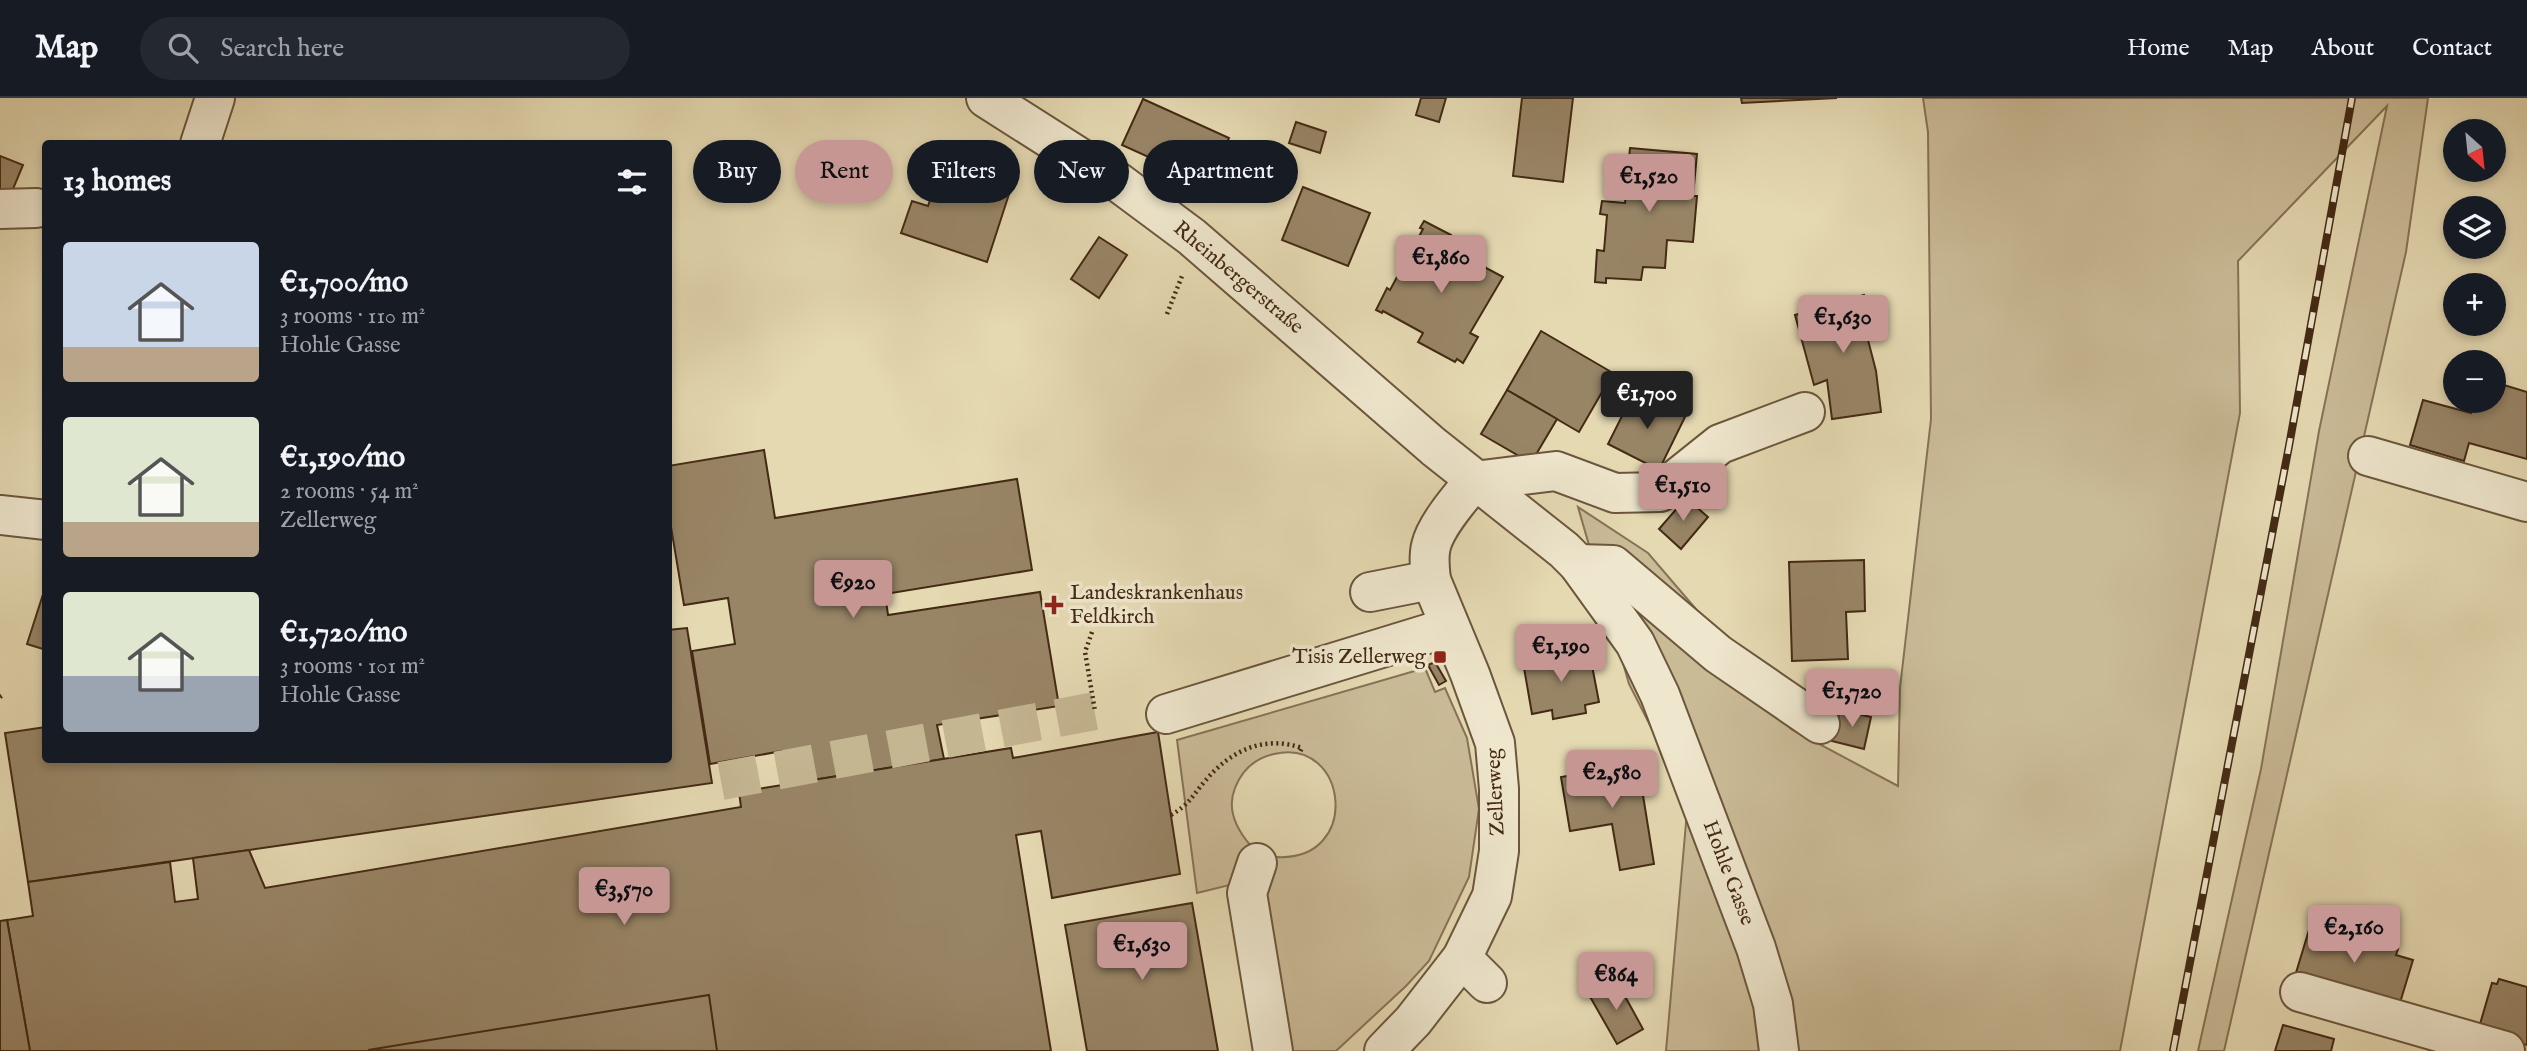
<!DOCTYPE html>
<html lang="en">
<head>
<meta charset="utf-8">
<style>
  :root { --surface:#171b24; --page:#242831; --text:#f1f3f6; --muted:#9ea1a6; --line:#363941; --accent:#c59692 }
  body { margin:0; font-family:"IM FELL English",serif; background:var(--page); color:var(--text); height:100vh; display:flex; flex-direction:column; font-size:26px; white-space:nowrap }
  * { box-sizing:border-box; margin:0 }
  p { font-size:23px; color:var(--muted) }
  .icon { flex:none; width:38px; height:38px; fill:none; stroke:currentColor; stroke-width:2; stroke-linecap:round; stroke-linejoin:round }
  .map { position:relative; flex:1; overflow:hidden }
  .details { position:absolute; left:42px; top:42px; width:630px; height:623px; display:flex; flex-direction:column; background:var(--surface); border-radius:7px; box-shadow:0 4px 10px #0003 }
  .details>* { flex:none }
  .guide { position:absolute; left:693px; top:42px; width:665px; height:63px; display:flex; gap:14px }
  .needle { width:46px; rotate:153deg }
  .fabs { position:absolute; left:2443px; top:21px; display:grid; gap:14px }
  .fabs a { display:grid; place-items:center; width:63px; height:63px; border-radius:50%; background:var(--surface); box-shadow:0 4px 10px #0003; font-size:35px }
  .price { position:absolute; translate:-50% -60px; padding:0 16px; border-radius:7px; background:var(--accent); color:#111; font-size:23px; line-height:46px; filter:drop-shadow(0 2px 4px #0008) }
  .price::after { content:''; position:absolute; left:50%; top:42px; width:21px; height:16px; margin-left:-10px; background:inherit; clip-path:polygon(0 0,100% 0,50% 100%) }
  .price.active { background:#222; color:#fff }
  ul { padding:0; list-style:none }
  li { display:flex; align-items:center; gap:21px; height:175px; padding:0 21px }
  li span { display:grid; place-items:center; flex:none; width:196px; height:140px; border-radius:7px; color:#555 }
  li>.icon { margin-inline-start:auto }
  span .icon { width:84px; height:84px; fill:#fffc; stroke-width:1 }
  li b { font-size:30px }
  h2 { display:flex; justify-content:space-between; align-items:center; height:84px; padding:0 21px; font-size:30px }
  .pill { padding:0 24px; border-radius:32px; background:var(--surface); box-shadow:0 4px 10px #0003; font-size:24px; line-height:63px }
  .pill.active { background:var(--accent); color:#111 }
  header { display:flex; align-items:center; gap:42px; box-sizing:border-box; height:98px; padding:0 35px; background:var(--surface); border-bottom:2px solid var(--line) }
  header strong { font-size:33px }
  nav { display:flex; gap:38px; margin-inline-start:auto; font-size:24px }
  .search { width:490px; height:63px; background:var(--page); display:flex; align-items:center; gap:18px; box-sizing:border-box; padding:0 24px; border-radius:38px; color:var(--muted); font-size:26px }
  .map>svg:first-child { display:block }
  .green { fill:#cabb97; stroke:#877256; stroke-width:2 }
  .building { fill:#988566; stroke:#442a14; stroke-width:2 }
  .lines { fill:none; stroke-linecap:round; stroke-linejoin:round }
  .minor-tunnel { stroke:#c5b692; stroke-width:38; stroke-dasharray:38 19; stroke-linecap:butt }
  .minor-casing { stroke:#6c563c; stroke-width:42 }
  .path { stroke:#442a14; stroke-width:4.5; stroke-dasharray:2 3.5; stroke-linecap:butt }
  .minor { stroke:#eee6cd; stroke-width:38 }
  .rail-casing { stroke:#442a14; stroke-width:8 }
  .rail { stroke:#eee6cd; stroke-width:5; stroke-dasharray:16; stroke-linecap:butt }
  .poi-dot { fill:#8f2418; stroke:#eee6cd; stroke-width:2.5 }
  .labels { text-anchor:middle; dominant-baseline:central; stroke-width:7; stroke-linejoin:round; paint-order:stroke }
  .street-label { font-size:21px; fill:#442a14; stroke:#eee6cd }
  .poi-label { font-size:21px; fill:#442a14; stroke:#eee6cd; text-anchor:start }
</style>
</head>
<body>
<header>
<strong>Map</strong>
<div class="search"><svg class="icon" aria-label="search" viewBox="0 0 24 24"><circle cx="10" cy="10" r="6"/><path d="M15 15l6 6"/></svg>Search here</div>
<nav><a>Home</a><a>Map</a><a>About</a><a>Contact</a></nav>
</header>
<div class="map">
<svg width="2527" height="953" viewBox="0 0 2527 953">
  <rect width="100%" height="100%" fill="#e5d9b2"/>
  <filter id="stains"><feTurbulence type="fractalNoise" baseFrequency=".00286" numOctaves="4"/><feColorMatrix values="0 0 0 0 .2 0 0 0 0 .09 0 0 0 0 .02 0 0 0 .5 -.17"/></filter>
  <radialGradient id="worn" r=".72"><stop offset=".6" stop-color="#630" stop-opacity="0"/><stop offset="1" stop-color="#630" stop-opacity=".3"/></radialGradient>
  <g class="green">
    <polygon points="1923,0 2428,0 2406,154 2224,953 2198,953 2261,671 2319,333 2387,8 2238,163 2240,315 2120,953 1666,953 1688,702 1629,586 1578,409 1648,455 1719,538 1791,631 1898,688 1900,590 1931,321 1928,34"/>
    <path d="M1425,570L1435,594L1445,590L1467,640L1479,711L1469,779L1429,863L1406,888L1336,953H1285L1257,796L1276,759C1363,764 1348,638 1274,656C1256,660 1242,672 1235,690C1226,712 1237,732 1251,748L1234,786L1197,795L1177,642Z"/>
  </g>
  <g class="building">
    <polygon points="1421,0 1446,0 1439,24 1416,17"/>
    <polygon points="1522,0 1573,0 1563,84 1513,78"/>
    <polygon points="1741,0 1837,0 1742,5"/>
    <polygon points="1143,1 1229,40 1208,86 1122,47"/>
    <polygon points="1296,24 1326,34 1320,55 1289,45"/>
    <polygon points="1630,50 1697,56 1693,98 1697,98 1693,144 1667,142 1665,170 1643,169 1641,182 1606,180 1606,185 1595,184 1597,152 1604,153 1607,117 1600,116 1602,103 1625,105"/>
    <polygon points="0,58 23,67 8,103 0,99"/>
    <polygon points="942,67 1011,90 987,164 901,135 912,103 928,108"/>
    <polygon points="1303,89 1370,115 1348,168 1282,142"/>
    <polygon points="1424,123 1451,137 1445,148 1503,179 1470,235 1478,239 1463,265 1457,261 1455,264 1418,244 1423,235 1383,213 1382,215 1376,212 1387,190 1390,192 1423,131 1420,130"/>
    <polygon points="1099,139 1127,157 1099,200 1071,181"/>
    <polygon points="1864,197 1877,235 1868,242 1876,273 1881,314 1832,321 1827,282 1814,287 1795,217"/>
    <polygon points="1541,233 1613,275 1579,334 1507,292"/>
    <polygon points="2494,284 2527,294 2527,361 2469,345 2464,363 2410,347 2423,302 2471,315 2475,303 2494,303"/>
    <polygon points="1507,292 1557,321 1531,365 1481,336"/>
    <polygon points="1634,294 1685,319 1659,372 1608,346"/>
    <polygon points="764,352 775,420 1017,381 1032,472 885,496 888,517 1040,494 1059,608 937,627 944,661 788,686 782,653 710,666 692,553 735,546 728,500 684,507 668,411 668,368"/>
    <polygon points="1686,400 1708,419 1681,451 1659,431"/>
    <polygon points="1864,462 1865,513 1846,514 1848,561 1792,563 1789,464"/>
    <polygon points="46,487 46,552 27,546"/>
    <polygon points="687,530 712,685 28,784 5,635 46,629 46,662 668,662 668,532"/>
    <polygon points="1589,552 1599,604 1585,607 1586,615 1553,621 1552,612 1532,616 1523,564"/>
    <polygon points="1435,564 1446,583 1439,587 1428,567"/>
    <polygon points="1840,612 1871,619 1864,651 1832,643"/>
    <polygon points="1158,634 1180,776 1052,800 1041,733 1016,737 1051,953 30,953 7,822 33,818 28,784 170,764 175,804 198,801 193,760 249,752 265,790 741,709 739,694 1011,650 1013,660"/>
    <polygon points="1638,666 1654,766 1620,772 1612,726 1570,733 1561,679"/>
    <polygon points="1192,805 1218,953 1087,953 1065,827"/>
    <polygon points="7,822 30,953 0,953 0,823"/>
    <polygon points="2315,827 2398,851 2396,857 2413,862 2399,908 2295,878 2309,832 2313,833"/>
    <polygon points="2499,881 2527,889 2527,947 2478,933 2492,885 2497,886"/>
    <polygon points="1616,882 1643,931 1617,946 1589,897"/>
    <polygon points="709,897 717,953 368,952"/>
    <polygon points="2283,927 2334,941 2331,953 2275,953"/>
  </g>
  <g class="lines">
    <polyline class="minor-tunnel" points="721,683 1095,613"/>
    <defs>
      <g id="minor">
        <polyline points="986,0 1118,84 1192,139 1434,349 1564,452 1578,466 1635,545 1660,597 1756,850 1773,906 1779,953"/>
        <polyline points="200,46 215,0"/>
        <polyline points="0,111 36,110"/>
        <polyline points="2368,358 2527,404"/>
        <polyline points="1474,383 1556,373 1615,395 1660,394 1720,346 1805,314"/>
        <polyline points="0,417 46,422"/>
        <polyline points="1578,466 1613,467 1718,556 1820,626"/>
        <polyline points="1370,494 1431,482"/>
        <polyline points="1166,616 1450,529"/>
        <polyline points="1257,765 1247,795 1273,953"/>
        <polyline points="1462,860 1487,885"/>
        <polyline points="2300,894 2505,953"/>
        <path d="M1384,953L1413,923L1462,860L1492,798L1499,753V691L1495,645L1470,576L1431,482C1430,471 1428,460 1431,448C1436,427 1460,400 1474,383"/>
      </g>
    </defs>
    <use href="#minor" class="minor-casing"/>
    <g class="path">
      <polyline points="1167,216 1182,178"/>
      <polyline points="1092,534 1085,554 1095,613"/>
      <polyline points="0,599 3,597"/>
      <path d="M1171,717C1190,706 1192,698 1205,683C1231,652 1264,637 1302,650L1299,656"/>
    </g>
    <use href="#minor" class="minor"/>
    <defs>
      <polyline id="rail" points="2173,953 2289,348 2352,0"/>
    </defs>
    <use href="#rail" class="rail-casing"/>
    <use href="#rail" class="rail"/>
  </g>
  <g class="poi-dot">
    <path d="M1050.5 496.5h7v7h7v7h-7v7h-7v-7h-7v-7h7z"/>
    <rect x="1433" y="552" width="14" height="14" rx="3.5"/>
  </g>
  <g class="labels">
    <g class="street-label">
      <text transform="translate(1238 180) rotate(40)">Rheinbergerstraße</text>
      <text transform="translate(1496 694) rotate(-93)">Zellerweg</text>
      <text transform="translate(1728 775) rotate(69)">Hohle Gasse</text>
    </g>
    <g class="poi-label">
      <text x="1070" y="495">Landeskrankenhaus<tspan x="1070" dy="24">Feldkirch</tspan></text>
      <text x="1426" y="559" text-anchor="end">Tisis Zellerweg</text>
    </g>
  </g>
  <rect width="100%" height="100%" filter="url(#stains)"/>
  <rect width="100%" height="100%" fill="url(#worn)"/>
</svg>
<div class="fabs">
<a><svg class="needle" viewBox="-14 -14 28 28"><path d="M0-13l5 13h-10z" fill="#e53935"/><path d="M0 13l5-13h-10z" fill="#9ea1a6"/></svg></a>
<a><svg class="icon" aria-label="layers" viewBox="0 0 24 24"><path d="M12 4l9 5-9 5-9-5zM3 14l9 5 9-5"/></svg></a>
<a>+</a>
<a>−</a>
</div>
<b class="price" style="left:1649px;top:116px">€1,520</b>
<b class="price" style="left:1441px;top:197px">€1,860</b>
<b class="price" style="left:1843px;top:257px">€1,630</b>
<b class="price active" style="left:1647px;top:333px">€1,700</b>
<b class="price" style="left:1683px;top:425px">€1,510</b>
<b class="price" style="left:853px;top:522px">€920</b>
<b class="price" style="left:1561px;top:586px">€1,190</b>
<b class="price" style="left:1852px;top:631px">€1,720</b>
<b class="price" style="left:1612px;top:712px">€2,580</b>
<b class="price" style="left:624px;top:829px">€3,570</b>
<b class="price" style="left:2354px;top:867px">€2,160</b>
<b class="price" style="left:1142px;top:884px">€1,630</b>
<b class="price" style="left:1616px;top:914px">€864</b>
<div class="guide">
<a class="pill">Buy</a>
<a class="pill active">Rent</a>
<a class="pill">Filters</a>
<a class="pill">New</a>
<a class="pill">Apartment</a>
</div>
<section class="details">
<h2>13 homes<svg class="icon" aria-label="filters" viewBox="0 0 24 24"><path d="M4 7h16M4 17h16"/><circle cx="9" cy="7" r="2"/><circle cx="15" cy="17" r="2"/></svg></h2>
<ul>
<li><span style="background:linear-gradient(#c9d6e8 75%,#b9a48a 0)"><svg class="icon" aria-label="home" viewBox="0 0 24 24"><path d="M3 11l9-7 9 7M6 9v11h12V9"/></svg></span><div><b>€1,700/mo</b><p>3 rooms · 110 m²</p><p>Hohle Gasse</p></div></li>
<li><span style="background:linear-gradient(#dfe7d0 75%,#b9a48a 0)"><svg class="icon" aria-label="home" viewBox="0 0 24 24"><path d="M3 11l9-7 9 7M6 9v11h12V9"/></svg></span><div><b>€1,190/mo</b><p>2 rooms · 54 m²</p><p>Zellerweg</p></div></li>
<li><span style="background:linear-gradient(#dfe7d0 60%,#9aa5b1 0)"><svg class="icon" aria-label="home" viewBox="0 0 24 24"><path d="M3 11l9-7 9 7M6 9v11h12V9"/></svg></span><div><b>€1,720/mo</b><p>3 rooms · 101 m²</p><p>Hohle Gasse</p></div></li>
</ul>
</section>
</div>
</body>
</html>
